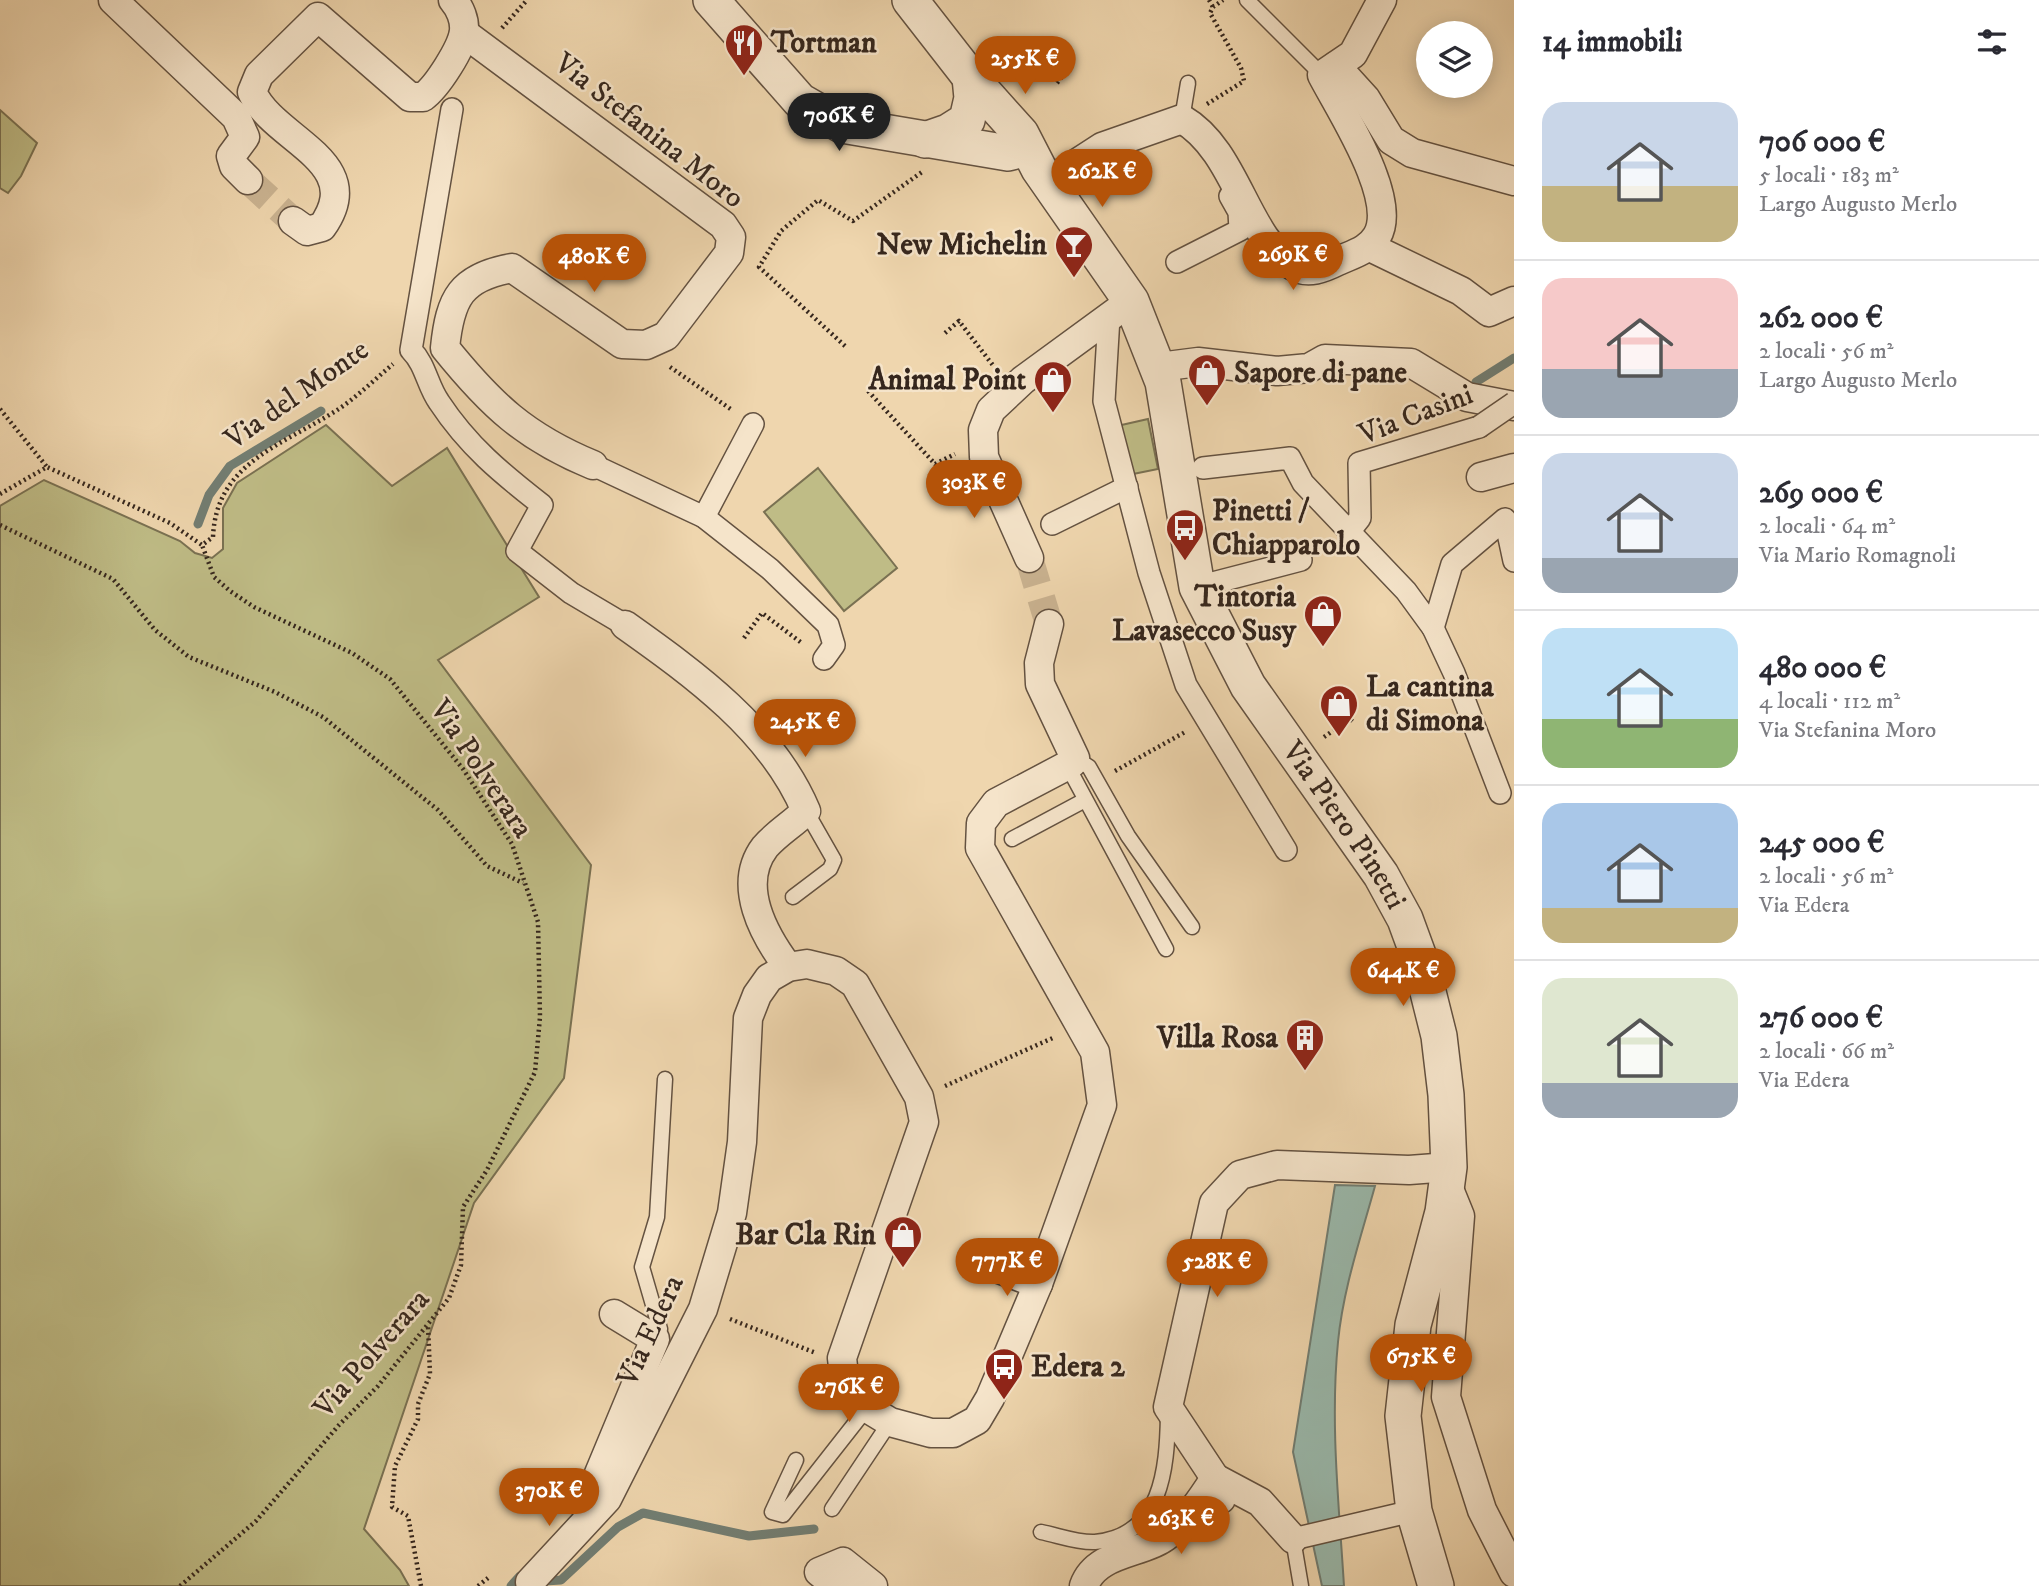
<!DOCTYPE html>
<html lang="it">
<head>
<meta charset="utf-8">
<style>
  :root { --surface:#fff; --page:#f2f2f3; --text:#2b2b33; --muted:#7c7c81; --line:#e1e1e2; --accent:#b45309 }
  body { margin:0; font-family:"IM FELL DW Pica",serif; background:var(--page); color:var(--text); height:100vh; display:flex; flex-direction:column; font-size:26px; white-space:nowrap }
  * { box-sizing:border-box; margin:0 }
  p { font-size:23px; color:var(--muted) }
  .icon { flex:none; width:38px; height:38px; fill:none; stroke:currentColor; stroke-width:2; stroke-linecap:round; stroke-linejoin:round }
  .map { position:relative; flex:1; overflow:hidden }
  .sheet { display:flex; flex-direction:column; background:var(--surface); width:525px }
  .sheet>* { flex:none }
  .buttons { position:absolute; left:1416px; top:21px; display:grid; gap:14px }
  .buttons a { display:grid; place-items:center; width:77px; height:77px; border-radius:50%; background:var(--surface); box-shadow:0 4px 18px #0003; font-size:35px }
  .price { position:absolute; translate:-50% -60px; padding:0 16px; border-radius:24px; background:var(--accent); color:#fff; font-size:23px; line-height:46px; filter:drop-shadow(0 2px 4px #0008) }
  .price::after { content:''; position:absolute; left:50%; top:42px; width:21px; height:16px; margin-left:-10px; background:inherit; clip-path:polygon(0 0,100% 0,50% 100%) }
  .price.selected { background:#222; color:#fff }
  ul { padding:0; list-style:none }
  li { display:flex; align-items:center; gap:21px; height:175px; padding:0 28px }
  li+li { border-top:2px solid var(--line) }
  li span { display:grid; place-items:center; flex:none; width:196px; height:140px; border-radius:21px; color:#555 }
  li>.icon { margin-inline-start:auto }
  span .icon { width:84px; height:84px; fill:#fffc; stroke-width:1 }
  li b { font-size:30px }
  h2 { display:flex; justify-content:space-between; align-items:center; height:84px; padding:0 28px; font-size:30px }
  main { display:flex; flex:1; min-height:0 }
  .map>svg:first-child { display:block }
  .green { fill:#bfbc86; stroke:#7a7152; stroke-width:2 }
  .water { fill:#9ab9ac; stroke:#727e73; stroke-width:2 }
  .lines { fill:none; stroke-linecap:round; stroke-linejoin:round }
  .stream { stroke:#727e73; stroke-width:9 }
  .minor-tunnel { stroke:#cab391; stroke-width:28; stroke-dasharray:28 14; stroke-linecap:butt }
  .service-casing { stroke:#645241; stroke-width:17 }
  .pedestrian-casing { stroke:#645241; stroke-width:24 }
  .minor-casing { stroke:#645241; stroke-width:31 }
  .tertiary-casing { stroke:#645241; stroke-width:38 }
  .path { stroke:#35261d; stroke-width:4.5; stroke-dasharray:2 3.5; stroke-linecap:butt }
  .service { stroke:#f5e4ca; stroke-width:14 }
  .pedestrian { stroke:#f5e4ca; stroke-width:21 }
  .minor { stroke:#f5e4ca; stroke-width:28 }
  .tertiary { stroke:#f5e4ca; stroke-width:35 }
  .pedestrian-bridge-casing { stroke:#645241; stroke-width:24; stroke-linecap:butt }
  .pedestrian-bridge { stroke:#f5e4ca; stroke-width:21 }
  .labels { text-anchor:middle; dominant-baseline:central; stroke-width:5; stroke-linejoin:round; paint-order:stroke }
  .poi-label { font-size:30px; font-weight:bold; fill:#35261d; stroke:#f5e4ca; text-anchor:start }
  .street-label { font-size:30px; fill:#35261d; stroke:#f5e4ca }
</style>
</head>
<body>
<main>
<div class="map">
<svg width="1514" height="1586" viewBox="0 0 1514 1586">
  <rect width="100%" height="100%" fill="#efd6ae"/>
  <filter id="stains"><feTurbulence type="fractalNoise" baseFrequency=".00286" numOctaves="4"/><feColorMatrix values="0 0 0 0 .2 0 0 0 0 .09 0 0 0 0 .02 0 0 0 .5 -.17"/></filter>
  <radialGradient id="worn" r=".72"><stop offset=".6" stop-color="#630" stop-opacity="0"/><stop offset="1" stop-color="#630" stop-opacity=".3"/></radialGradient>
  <g class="green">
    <polygon points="0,110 37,143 21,176 8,193 0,188"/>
    <polygon points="1148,419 1158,469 1128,475 1117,426"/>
    <polygon points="326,425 392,486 447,448 539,597 438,660 591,865 564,1078 474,1203 364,1529 400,1570 409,1586 0,1586 0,506 44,480 180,541 195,553 212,558 223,549 223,508 237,483"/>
    <polygon points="818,468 897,568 844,611 764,512"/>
  </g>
  <path class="water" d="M1335,1185L1375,1186C1361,1237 1343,1289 1338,1342C1330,1423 1339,1505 1344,1586H1322L1293,1452Z"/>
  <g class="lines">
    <g class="stream">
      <polyline points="1476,382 1514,358"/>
      <polyline points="198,524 209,495 230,466 321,411"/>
      <polyline points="545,1581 561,1580 618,1527 643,1513 749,1536 814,1529"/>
      <polyline points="511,1586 520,1576"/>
    </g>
    <g class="minor-tunnel">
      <polyline points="248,180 293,221"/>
      <polyline points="1029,558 1049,624"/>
    </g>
    <defs>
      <g id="service">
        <polyline points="1247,0 1322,75"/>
        <polyline points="1182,119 1188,83"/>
        <polyline points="1075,758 1089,767 1128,836 1192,927"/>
        <polyline points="1067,765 1166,949"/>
        <polyline points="1012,839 1085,800"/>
        <polyline points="793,897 830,869 834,860 806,811"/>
        <polyline points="655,1339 660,1329 642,1267 657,1217 665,1079"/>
        <polyline points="796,1460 772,1512 783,1515 867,1408"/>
        <polyline points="832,1509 890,1422"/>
        <path d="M1041,1532C1057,1535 1078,1543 1095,1542C1162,1536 1167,1469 1168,1415"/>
        <polyline points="1293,1539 1301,1586"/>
      </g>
      <g id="pedestrian">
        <path d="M452,109L411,350C426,365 427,385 439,402C468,446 501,473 542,505L517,551L571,593L625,625"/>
        <polyline points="1177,262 1240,230 1239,212 1230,196"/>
        <polyline points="1109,317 1104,401 1149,573 1186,685 1286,850"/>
        <polyline points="593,465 704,517 770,569 828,625 834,645 824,659"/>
        <polyline points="1203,468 1290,458 1303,483 1406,591 1433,628 1452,564 1505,519 1514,561"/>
        <polyline points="704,517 753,424"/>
        <polyline points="1052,524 1127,487"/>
        <polyline points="1349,532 1360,518 1359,463 1479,427"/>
        <polyline points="1197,587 1301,560"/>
        <polyline points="1433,628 1454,673 1500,793"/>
        <polyline points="1293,1539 1404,1513"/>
      </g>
      <g id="minor">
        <polyline points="113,0 236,117 245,137 231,156 234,166 248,180"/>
        <path d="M464,33L723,225L731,237L729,253L666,336L646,345L622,344L512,268C461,277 450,298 445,348C491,405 525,437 593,465"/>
        <polyline points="1336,66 1366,99 1391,140 1412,153 1514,181"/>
        <path d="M1048,182L1102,147L1182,119C1237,151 1245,237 1293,266C1308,275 1324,268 1338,261C1353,254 1369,250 1377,236C1399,199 1340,110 1322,75L1353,54L1382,0"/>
        <path d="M293,221L307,231L322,227C369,161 274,141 252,92L259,75L318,17L410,97H423C437,87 462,48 464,31C465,20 460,8 453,0"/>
        <polyline points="1370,247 1461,291 1489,312 1514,301"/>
        <polyline points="1159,367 1198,362 1277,371 1309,368 1325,359 1411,363 1467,397 1514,406"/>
        <polyline points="1481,477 1514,468"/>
        <polyline points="1029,558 984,457 983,430 991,410 1023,380 1131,301"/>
        <path d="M625,625C694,674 772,730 806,811C793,824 777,833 765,847C736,885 764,935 788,967"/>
        <polyline points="1447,1184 1460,1216 1446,1397 1482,1510 1514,1573"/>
        <polyline points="994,1267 1038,1284"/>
        <polyline points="1215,1478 1260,1502 1293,1539"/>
        <polyline points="595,1496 593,1488 655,1339 614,1314"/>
        <polyline points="1221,1499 1215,1478 1168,1407 1214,1203 1240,1175 1277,1165 1409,1170 1449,1167"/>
        <polyline points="530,1582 607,1499 703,1309 732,1213 742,1142 748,1018 757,995 769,978 788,967 807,964 836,971 855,984 919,1097 924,1122 842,1358 844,1375 852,1389 867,1408 890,1422 931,1433 953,1433 977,1420 990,1398 1038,1284 1102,1105 1095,1052 980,848 981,823 996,803 1072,763 1075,758 1040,684 1039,663 1049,624"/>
        <polyline points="837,1586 819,1572 843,1562 873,1586"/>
        <path d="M1084,1586C1096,1552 1142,1554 1165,1537C1187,1521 1201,1500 1215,1478"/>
      </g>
      <g id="tertiary">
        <polyline points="711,0 800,101 842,125 1008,153 1026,148"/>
        <path id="s1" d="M910,0L970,77L1021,134L1039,169L1131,301L1163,382L1197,587L1248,686L1381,875L1405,919L1420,960L1439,1036L1446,1095L1449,1167L1443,1212L1413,1325L1403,1416L1414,1511L1436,1586"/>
        <polyline points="925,140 948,132 967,120 972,98 970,77"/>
      </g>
    </defs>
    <use href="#service" class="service-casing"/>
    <use href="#pedestrian" class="pedestrian-casing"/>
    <use href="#minor" class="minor-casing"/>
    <use href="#tertiary" class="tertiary-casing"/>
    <g class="path">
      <polyline points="1209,0 1213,7"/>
      <polyline points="502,28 527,0"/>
      <polyline points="1057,83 1072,64 1069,61"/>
      <polyline points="1207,104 1244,81 1241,68 1210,13 1213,7 1223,0"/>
      <polyline points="945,333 959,321 995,368"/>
      <polyline points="845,346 759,267 781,231 818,200 853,221 922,172"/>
      <polyline points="670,367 732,410"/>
      <polyline points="868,391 935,464 955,454"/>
      <polyline points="0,409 47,467"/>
      <path d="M0,494L47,467L170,523L202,545L213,537C216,464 280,446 334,412C355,399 374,380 393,364"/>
      <polyline points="0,525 113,579 155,630 189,657 275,692 323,717 438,810 487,866 523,883"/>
      <polyline points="744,638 762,613 803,644"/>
      <polyline points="1324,737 1350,719 1353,722"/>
      <polyline points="1115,771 1187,731"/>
      <polyline points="945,1086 1055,1037"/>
      <polyline points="730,1319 816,1353"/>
      <polyline points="180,1586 256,1521 339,1425 378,1386 449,1298 461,1265 463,1207 487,1170 535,1072 540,1017 538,922 512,844 463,769 390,679 352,653 254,607 230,591 214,577 202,545"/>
      <polyline points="421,1586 408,1516 392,1507 395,1466 418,1419 418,1404 430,1374 428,1325"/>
      <polyline points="478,1586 488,1578"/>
    </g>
    <use href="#service" class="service"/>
    <use href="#pedestrian" class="pedestrian"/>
    <use href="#minor" class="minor"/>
    <use href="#tertiary" class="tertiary"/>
    <defs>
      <polyline id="pedestrian-bridge" points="1479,427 1514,403"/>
    </defs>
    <use href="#pedestrian-bridge" class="pedestrian-bridge-casing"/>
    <use href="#pedestrian-bridge" class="pedestrian-bridge"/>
  </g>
  <defs>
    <symbol id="restaurant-pin" viewBox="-11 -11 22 30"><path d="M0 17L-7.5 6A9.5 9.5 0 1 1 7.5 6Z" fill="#8f2418" stroke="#f5e4ca"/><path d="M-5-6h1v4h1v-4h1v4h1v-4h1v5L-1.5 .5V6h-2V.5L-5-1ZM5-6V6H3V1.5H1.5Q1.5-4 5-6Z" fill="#fff"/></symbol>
    <symbol id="bar-pin" viewBox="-11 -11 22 30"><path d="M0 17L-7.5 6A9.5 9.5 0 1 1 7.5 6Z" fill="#8f2418" stroke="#f5e4ca"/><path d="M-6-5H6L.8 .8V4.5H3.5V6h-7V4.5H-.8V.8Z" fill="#fff"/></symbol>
    <symbol id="shop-pin" viewBox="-11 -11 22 30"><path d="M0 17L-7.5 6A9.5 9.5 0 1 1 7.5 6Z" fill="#8f2418" stroke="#f5e4ca"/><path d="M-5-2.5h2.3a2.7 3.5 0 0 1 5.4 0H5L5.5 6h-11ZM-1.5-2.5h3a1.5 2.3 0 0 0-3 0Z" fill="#fff"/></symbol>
    <symbol id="bus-pin" viewBox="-11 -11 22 30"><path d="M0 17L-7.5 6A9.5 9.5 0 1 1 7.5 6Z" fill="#8f2418" stroke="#f5e4ca"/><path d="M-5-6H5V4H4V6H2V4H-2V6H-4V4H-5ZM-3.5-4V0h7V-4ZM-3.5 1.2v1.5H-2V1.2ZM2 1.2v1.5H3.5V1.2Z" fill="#fff"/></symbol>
    <symbol id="building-pin" viewBox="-11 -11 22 30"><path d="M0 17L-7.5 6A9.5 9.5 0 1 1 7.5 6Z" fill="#8f2418" stroke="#f5e4ca"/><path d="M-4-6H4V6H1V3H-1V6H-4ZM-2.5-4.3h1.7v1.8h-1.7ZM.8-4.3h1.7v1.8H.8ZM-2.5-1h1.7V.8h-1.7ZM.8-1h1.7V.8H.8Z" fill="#fff"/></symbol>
  </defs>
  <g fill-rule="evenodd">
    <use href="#restaurant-pin" x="722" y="21" width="44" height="60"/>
    <use href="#bar-pin" x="1052" y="223" width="44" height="60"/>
    <use href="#shop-pin" x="1185" y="351" width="44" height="60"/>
    <use href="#shop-pin" x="1031" y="358" width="44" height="60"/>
    <use href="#bus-pin" x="1163" y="506" width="44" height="60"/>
    <use href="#shop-pin" x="1301" y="592" width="44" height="60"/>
    <use href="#shop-pin" x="1317" y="682" width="44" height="60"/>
    <use href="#building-pin" x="1283" y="1016" width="44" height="60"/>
    <use href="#shop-pin" x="881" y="1213" width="44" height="60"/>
    <use href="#bus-pin" x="982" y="1345" width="44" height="60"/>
  </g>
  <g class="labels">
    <g class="poi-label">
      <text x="771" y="43">Tortman</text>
      <text x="1047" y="245" text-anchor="end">New Michelin</text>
      <text x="1234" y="373">Sapore di pane</text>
      <text x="1026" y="380" text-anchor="end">Animal Point</text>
      <text x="1212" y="511">Pinetti /<tspan x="1212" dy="34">Chiapparolo</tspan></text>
      <text x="1296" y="597" text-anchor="end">Tintoria<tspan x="1296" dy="34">Lavasecco Susy</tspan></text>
      <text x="1366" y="687">La cantina<tspan x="1366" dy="34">di Simona</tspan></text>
      <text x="1278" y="1038" text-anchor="end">Villa Rosa</text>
      <text x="876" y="1235" text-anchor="end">Bar Cla Rin</text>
      <text x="1031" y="1367">Edera 2</text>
    </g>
    <g class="street-label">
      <text transform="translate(649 131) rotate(38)">Via Stefanina Moro</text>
      <text transform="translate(297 395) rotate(-35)">Via del Monte</text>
      <text transform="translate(1416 415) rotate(-21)">Via Casini</text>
      <text transform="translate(481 769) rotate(56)">Via Polverara</text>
      <text stroke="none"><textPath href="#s1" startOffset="950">Via Piero Pinetti</textPath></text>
      <text transform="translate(651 1331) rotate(-65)">Via Edera</text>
      <text transform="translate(372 1354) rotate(-49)">Via Polverara</text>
    </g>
  </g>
  <rect width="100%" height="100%" filter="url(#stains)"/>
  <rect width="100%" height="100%" fill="url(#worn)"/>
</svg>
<div class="buttons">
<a><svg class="icon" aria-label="layers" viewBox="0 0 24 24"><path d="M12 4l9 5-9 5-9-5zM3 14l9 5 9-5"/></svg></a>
</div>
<b class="price" style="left:1025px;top:96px">255K €</b>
<b class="price selected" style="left:839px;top:153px">706K €</b>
<b class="price" style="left:1102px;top:209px">262K €</b>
<b class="price" style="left:1293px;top:292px">269K €</b>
<b class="price" style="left:594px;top:294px">480K €</b>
<b class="price" style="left:974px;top:520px">303K €</b>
<b class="price" style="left:805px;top:759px">245K €</b>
<b class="price" style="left:1403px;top:1008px">644K €</b>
<b class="price" style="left:1007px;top:1298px">777K €</b>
<b class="price" style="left:1217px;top:1299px">528K €</b>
<b class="price" style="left:1421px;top:1394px">675K €</b>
<b class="price" style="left:849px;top:1424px">276K €</b>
<b class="price" style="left:549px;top:1528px">370K €</b>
<b class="price" style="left:1181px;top:1556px">263K €</b>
</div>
<section class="sheet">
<h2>14 immobili<svg class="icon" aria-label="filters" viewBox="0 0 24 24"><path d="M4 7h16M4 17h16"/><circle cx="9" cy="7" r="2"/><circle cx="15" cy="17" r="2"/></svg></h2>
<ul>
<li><span style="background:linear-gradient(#c9d6e8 60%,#c2b280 0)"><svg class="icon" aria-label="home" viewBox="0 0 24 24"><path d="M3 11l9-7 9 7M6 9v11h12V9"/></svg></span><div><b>706 000 €</b><p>5 locali · 183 m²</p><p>Largo Augusto Merlo</p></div></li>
<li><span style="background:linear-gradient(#f6c9c9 65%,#9aa5b1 0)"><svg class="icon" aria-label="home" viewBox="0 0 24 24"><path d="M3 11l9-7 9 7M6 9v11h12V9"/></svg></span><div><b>262 000 €</b><p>2 locali · 56 m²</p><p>Largo Augusto Merlo</p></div></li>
<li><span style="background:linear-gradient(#c9d6e8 75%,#9aa5b1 0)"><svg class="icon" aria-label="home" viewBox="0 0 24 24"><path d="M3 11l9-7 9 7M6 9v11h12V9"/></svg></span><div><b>269 000 €</b><p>2 locali · 64 m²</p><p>Via Mario Romagnoli</p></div></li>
<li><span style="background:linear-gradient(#bfe0f5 65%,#8fb573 0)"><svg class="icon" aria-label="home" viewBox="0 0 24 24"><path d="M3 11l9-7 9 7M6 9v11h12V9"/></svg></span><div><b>480 000 €</b><p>4 locali · 112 m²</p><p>Via Stefanina Moro</p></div></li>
<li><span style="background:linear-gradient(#a9c7e8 75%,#c2b280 0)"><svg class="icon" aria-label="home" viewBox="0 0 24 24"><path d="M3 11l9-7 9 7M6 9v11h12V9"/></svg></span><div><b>245 000 €</b><p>2 locali · 56 m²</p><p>Via Edera</p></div></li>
<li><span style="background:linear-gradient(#dfe7d0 75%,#9aa5b1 0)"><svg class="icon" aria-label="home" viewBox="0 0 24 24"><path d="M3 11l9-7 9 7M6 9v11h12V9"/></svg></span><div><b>276 000 €</b><p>2 locali · 66 m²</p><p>Via Edera</p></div></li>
</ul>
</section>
</main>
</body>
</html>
